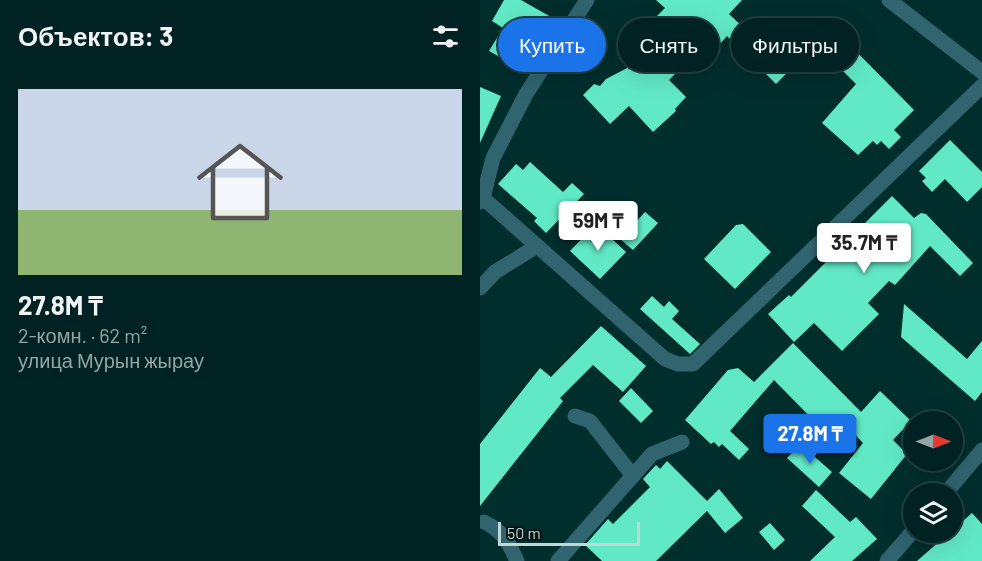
<!DOCTYPE html>
<html lang="ru">
<head>
<meta charset="utf-8">
<style>
  :root { --surface:#022; --page:#0e2f2f; --text:#f1f3f6; --muted:#95a4a5; --line:#223f40; --accent:#1a73e8 }
  body { margin:0; font-family:Barlow,sans-serif; background:var(--page); color:var(--text); height:100vh; display:flex; flex-direction:column; font-size:22px; white-space:nowrap }
  * { box-sizing:border-box; margin:0 }
  p { font-size:20px; color:var(--muted) }
  .icon { flex:none; width:33px; height:33px; fill:none; stroke:currentColor; stroke-width:2; stroke-linecap:round; stroke-linejoin:round }
  .map { position:relative; flex:1; overflow:hidden }
  .panel { display:flex; flex-direction:column; background:var(--surface); width:480px }
  .panel>* { flex:none }
  .guide { position:absolute; left:18px; top:18px; width:393px; height:54px; display:flex; gap:12px }
  .needle { width:39px; rotate:90deg }
  .controls { position:absolute; left:423px; top:411px; display:grid; gap:12px }
  .controls a { display:grid; place-items:center; width:60px; height:60px; border-radius:50%; background:var(--surface); box-shadow:0 6px 24px #0002,0 0 0 2px var(--line); font-size:30px }
  .scale { position:absolute; left:18px; bottom:15px; width:142px; box-sizing:border-box; padding-left:6px; border:3px solid #c1d7d6; border-top:0; font-size:16px; line-height:21px; white-space:nowrap; color:#c1d7d6; -webkit-text-stroke:4px #031313; paint-order:stroke }
  .price { position:absolute; translate:-50% -51px; padding:0 14px; border-radius:6px; background:#fff; color:#222; font-size:20px; line-height:39px; filter:drop-shadow(0 2px 3px #0008) }
  .price::after { content:''; position:absolute; left:50%; top:36px; width:18px; height:14px; margin-left:-9px; background:inherit; clip-path:polygon(0 0,100% 0,50% 100%) }
  .price.on { background:var(--accent); color:#fff }
  ul { padding:0; list-style:none }
  li { display:grid; align-content:center; gap:12px; height:318px; padding:0 18px }
  li+li { border-top:2px solid var(--line) }
  li span { display:grid; place-items:center; height:186px; border-radius:0px; color:#555 }
  li>.icon { margin-inline-start:auto }
  span .icon { width:108px; height:108px; fill:#fffc; stroke-width:1 }
  li b { font-size:26px }
  h2 { display:flex; justify-content:space-between; align-items:center; height:72px; padding:0 18px; font-size:26px }
  .tag { padding:0 21px; border-radius:27px; background:var(--surface); box-shadow:0 6px 24px #0002,0 0 0 2px var(--line); font-size:21px; line-height:54px }
  .tag.on { background:var(--accent); color:#fff }
  main { display:flex; flex:1; min-height:0 }
  .map>svg:first-child { display:block }
  .building { fill:#61e9c6 }
  .lines { fill:none; stroke-linecap:round; stroke-linejoin:round }
  .minor { stroke:#30646f; stroke-width:15 }
</style>
</head>
<body>
<main>
<section class="panel">
<h2>Объектов: 3<svg class="icon" aria-label="filters" viewBox="0 0 24 24"><path d="M4 7h16M4 17h16"/><circle cx="9" cy="7" r="2"/><circle cx="15" cy="17" r="2"/></svg></h2>
<ul>
<li><span style="background:linear-gradient(#c9d6e8 65%,#8fb573 0)"><svg class="icon" aria-label="home" viewBox="0 0 24 24"><path d="M3 11l9-7 9 7M6 9v11h12V9"/></svg></span><div><b>27.8M ₸</b><p>2-комн. · 62 m²</p><p>улица Мурын жырау</p></div></li>
</ul>
</section>
<div class="map">
<svg width="502" height="561" viewBox="0 0 502 561">
  <rect width="100%" height="100%" fill="#002e2d"/>
  <g class="building">
    <polygon points="24,0 41,0 71,17 63,30 58,27 36,66 9,51 23,28 12,21"/>
    <polygon points="176,0 262,0 249,14 268,32 256,45 247,36 225,61 216,53 189,80 206,97 195,109 196,111 173,132 149,106 130,124 103,95 114,84 120,86 126,79 151,66 141,55 163,34 195,33 177,16 185,8"/>
    <polygon points="361,36 434,110 414,130 421,137 409,149 401,141 397,145 393,141 378,155 342,123 376,84 344,52"/>
    <polygon points="284,47 309,71 296,84 273,61"/>
    <polygon points="0,87 21,96 0,143"/>
    <polygon points="470,140 502,172 502,187 487,202 465,179 452,192 442,181 446,178 439,171"/>
    <polygon points="50,162 83,192 92,183 104,194 66,233 54,221 57,218 18,184 36,164 43,170"/>
    <polygon points="412,196 434,218 441,213 446,214 493,263 480,276 450,246 415,285 409,281 388,303 399,314 362,351 334,323 314,342 288,314 309,295 311,297"/>
    <polygon points="165,212 178,223 153,250 140,239"/>
    <polygon points="116,224 146,252 120,279 90,251"/>
    <polygon points="263,224 291,252 255,289 224,259 256,225"/>
    <polygon points="172,296 184,307 189,301 199,311 192,319 220,344 210,354 160,309"/>
    <polygon points="424,304 487,359 502,341 502,392 495,401 421,337"/>
    <polygon points="121,326 166,366 143,392 113,365 80,398 83,401 0,506 0,444 60,368 71,377"/>
    <polygon points="313,343 381,412 400,391 431,421 413,440 427,454 391,499 359,473 383,443 360,419 346,433 294,380 250,431 269,449 259,460 242,444 239,447 234,442 231,444 205,420 248,370 258,368 274,382"/>
    <polygon points="151,388 173,411 161,423 139,401"/>
    <polygon points="320,444 352,472 339,487 307,458"/>
    <polygon points="187,461 227,501 239,489 263,518 245,533 227,511 176,561 122,561 105,545 128,519 133,524 170,487 163,479 176,465 180,469"/>
    <polygon points="336,490 370,522 376,517 397,539 372,561 330,561 355,537 322,506"/>
    <polygon points="492,513 502,524 502,561 437,561"/>
    <polygon points="290,523 305,540 294,550 279,532"/>
  </g>
  <g class="lines">
    <g class="minor">
      <polyline points="409,0 502,72"/>
      <polyline points="3,198 13,158 46,94 107,0"/>
      <polyline points="0,202 3,198 185,359 198,364 213,364 502,86"/>
      <polyline points="0,288 15,272 57,246"/>
      <polyline points="95,416 110,421 153,476"/>
      <polyline points="465,494 502,450"/>
      <path d="M4,522C22,530 29,543 37,561"/>
      <polyline points="78,561 172,454 202,442"/>
      <polyline points="407,561 434,530"/>
    </g>
  </g>
</svg>
<div class="controls">
<a><svg class="needle" viewBox="-14 -14 28 28"><path d="M0-13l5 13h-10z" fill="#e53935"/><path d="M0 13l5-13h-10z" fill="#95a4a5"/></svg></a>
<a><svg class="icon" aria-label="layers" viewBox="0 0 24 24"><path d="M12 4l9 5-9 5-9-5zM3 14l9 5 9-5"/></svg></a>
</div>
<div class="scale">50 m</div>
<b class="price" style="left:118px;top:252px">59M ₸</b>
<b class="price" style="left:384px;top:274px">35.7M ₸</b>
<b class="price on" style="left:330px;top:465px">27.8M ₸</b>
<div class="guide">
<a class="tag on">Купить</a>
<a class="tag">Снять</a>
<a class="tag">Фильтры</a>
</div>
</div>
</main>
</body>
</html>
